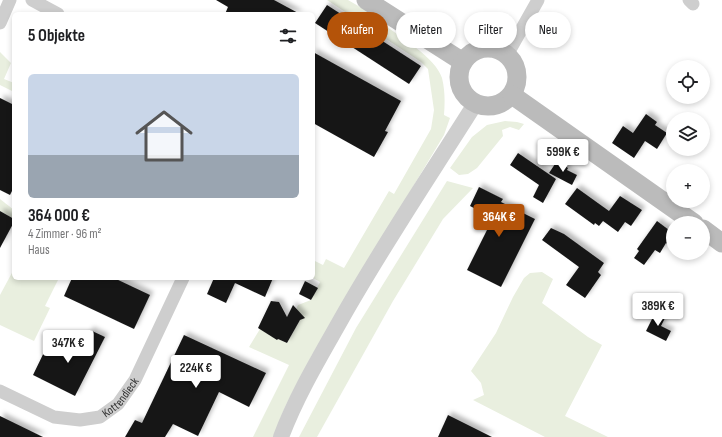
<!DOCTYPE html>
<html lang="de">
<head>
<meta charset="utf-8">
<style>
  :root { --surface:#fff; --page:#f2f2f2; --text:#202124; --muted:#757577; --accent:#b45309 }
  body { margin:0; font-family:"Sofia Sans Condensed",sans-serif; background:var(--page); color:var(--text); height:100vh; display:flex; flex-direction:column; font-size:15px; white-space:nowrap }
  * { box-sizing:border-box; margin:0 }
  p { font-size:13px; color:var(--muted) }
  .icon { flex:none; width:22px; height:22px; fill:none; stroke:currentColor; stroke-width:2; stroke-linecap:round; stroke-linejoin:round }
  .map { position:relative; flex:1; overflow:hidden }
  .details { position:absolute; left:12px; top:12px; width:303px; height:268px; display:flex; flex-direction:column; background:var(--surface); border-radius:6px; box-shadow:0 2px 6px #0003 }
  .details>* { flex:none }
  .guide { position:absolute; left:327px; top:12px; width:335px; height:36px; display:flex; gap:8px }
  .buttons { position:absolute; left:666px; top:60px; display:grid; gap:8px }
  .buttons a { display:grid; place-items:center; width:44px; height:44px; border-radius:50%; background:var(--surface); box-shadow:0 2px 6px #0003; font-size:20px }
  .price { position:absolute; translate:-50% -34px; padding:0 9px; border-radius:4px; background:#fff; color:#222; font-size:13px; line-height:26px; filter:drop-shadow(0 1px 2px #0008) }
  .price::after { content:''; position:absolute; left:50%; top:24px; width:12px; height:9px; margin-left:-6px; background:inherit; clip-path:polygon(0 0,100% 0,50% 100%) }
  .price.current { background:var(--accent); color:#fff }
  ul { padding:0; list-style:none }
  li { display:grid; align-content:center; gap:8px; height:212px; padding:0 16px }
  li span { display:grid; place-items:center; height:124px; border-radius:6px; color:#555 }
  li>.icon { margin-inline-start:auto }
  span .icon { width:72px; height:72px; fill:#fffc; stroke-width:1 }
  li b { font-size:17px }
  h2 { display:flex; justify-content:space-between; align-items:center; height:48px; padding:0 16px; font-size:17px }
  .pill { padding:0 14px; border-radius:18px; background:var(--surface); box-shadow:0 2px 6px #0003; font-size:14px; line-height:36px }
  .pill.current { background:var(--accent); color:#fff }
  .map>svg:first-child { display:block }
  .green { fill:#e9efdf }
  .building { fill:#181818; filter:url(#shadow) }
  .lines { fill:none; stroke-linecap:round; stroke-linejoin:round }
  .minor { stroke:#cecece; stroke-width:13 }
  .tertiary { stroke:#cecece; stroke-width:16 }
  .secondary { stroke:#bbb; stroke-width:19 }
  .labels { text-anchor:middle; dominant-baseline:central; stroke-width:4; stroke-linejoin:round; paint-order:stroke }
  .street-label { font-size:12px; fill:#313131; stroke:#fff }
</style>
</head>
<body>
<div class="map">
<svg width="722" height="437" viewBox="0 0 722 437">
  <defs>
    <filter id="shadow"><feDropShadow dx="3.5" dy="-3.5" stdDeviation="2" flood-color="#0004"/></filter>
  </defs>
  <rect width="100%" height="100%" fill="#fff"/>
  <g class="green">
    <path d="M327,0H348L379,18L383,24C399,36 436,58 442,78C445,90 445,102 444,115L450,118L444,135L312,355L285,407L273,437H253L289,365L249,347L260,329L277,339H278L287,343L300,320L295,312L298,305L311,300L320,282L313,278V260L323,265L326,259L344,268L389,191L394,194L431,129L434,110L428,69L421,62Z"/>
    <polygon points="0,52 11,63 4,79 14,83 14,92 0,85"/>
    <polygon points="505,121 517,122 524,124 519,130 510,127 502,130 503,136 477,168 468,174 459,175 450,168 472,137 487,125"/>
    <polygon points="447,181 473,188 443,219 393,301 317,437 299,437 356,328"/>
    <polygon points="0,199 14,210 14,219 0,211"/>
    <polygon points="14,269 14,278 59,278 45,306 50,308 34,341 0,325 0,295"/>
    <polygon points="542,272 553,279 542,303 588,337 602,345 565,416 608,437 545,437 473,400 484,395 481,383 471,371 496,333 513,297 524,278 530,273"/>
  </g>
  <g class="building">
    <polygon points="216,0 274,0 300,14 225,14 228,7"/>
    <polygon points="327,5 421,66 409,84 315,23"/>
    <polygon points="313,52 401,101 385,131 388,132 374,157 313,123"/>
    <polygon points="0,98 14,105 14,187 10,195 0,190"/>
    <polygon points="646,114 657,122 655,125 667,133 657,149 645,141 634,158 612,143 623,126 633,133"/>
    <polygon points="518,153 556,179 543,203 533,197 539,185 510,165"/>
    <polygon points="557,161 568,168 567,170 577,175 572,185 549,173"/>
    <polygon points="479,187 503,199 501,202 535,219 501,287 467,270 493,218 470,206"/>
    <polygon points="577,188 609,211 620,196 642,210 631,226 625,222 618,232 603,221 599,226 595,223 594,225 565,204"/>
    <polygon points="0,211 14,219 14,222 0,248"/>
    <polygon points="657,221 673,233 673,248 666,243 660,253 655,250 644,265 634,258 639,251 637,249"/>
    <polygon points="551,228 564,234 604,263 598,272 601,275 585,298 566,285 579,267 542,240"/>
    <polygon points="72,278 114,278 150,295 134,329 64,296"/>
    <polygon points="214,278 273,278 265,297 235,283 226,303 207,294"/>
    <polygon points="305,281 318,288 311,300 299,294"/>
    <polygon points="271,301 279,302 287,317 293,305 305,318 300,320 287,343 278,339 277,340 258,328"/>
    <polygon points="656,311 666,316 661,326 671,331 666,341 646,331"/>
    <polygon points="90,330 105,337 75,396 33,375 50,340 78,354"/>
    <polygon points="184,335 266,373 249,407 219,392 198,436 173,424 165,437 125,437 135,420 142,423"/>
    <polygon points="448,415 492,437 438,437"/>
    <polygon points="0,416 43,437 0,437"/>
  </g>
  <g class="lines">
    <g class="minor">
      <polyline points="32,0 58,14"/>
      <polyline points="689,0 693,4"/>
      <polyline points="0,23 10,0"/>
      <polyline points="507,55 538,0"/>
      <path id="s1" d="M0,391L54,417L80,420L100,417L118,404L135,380L183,278"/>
    </g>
    <path class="tertiary" d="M281,437C296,397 318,360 339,323C381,248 429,177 475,104"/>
    <g class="secondary">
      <polyline points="366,0 463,62"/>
      <circle cx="488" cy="77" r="29"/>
      <polyline points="512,95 694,223"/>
      <polyline points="703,229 722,243"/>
    </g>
  </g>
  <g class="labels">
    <g class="street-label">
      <text stroke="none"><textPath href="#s1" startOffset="135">Kottendieck</textPath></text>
    </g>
  </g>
</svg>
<div class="buttons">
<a><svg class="icon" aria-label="locate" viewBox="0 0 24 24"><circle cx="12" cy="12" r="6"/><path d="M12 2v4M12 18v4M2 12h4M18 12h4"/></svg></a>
<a><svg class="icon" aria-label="layers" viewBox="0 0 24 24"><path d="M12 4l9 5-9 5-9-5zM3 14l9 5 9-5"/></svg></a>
<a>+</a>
<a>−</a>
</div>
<b class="price" style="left:563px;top:173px">599K €</b>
<b class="price current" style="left:499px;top:238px">364K €</b>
<b class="price" style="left:658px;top:327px">389K €</b>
<b class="price" style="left:68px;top:364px">347K €</b>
<b class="price" style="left:196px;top:389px">224K €</b>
<div class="guide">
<a class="pill current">Kaufen</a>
<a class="pill">Mieten</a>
<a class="pill">Filter</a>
<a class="pill">Neu</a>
</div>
<section class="details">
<h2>5 Objekte<svg class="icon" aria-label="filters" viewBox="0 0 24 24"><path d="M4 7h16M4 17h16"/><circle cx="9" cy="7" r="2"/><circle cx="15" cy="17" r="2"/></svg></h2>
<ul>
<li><span style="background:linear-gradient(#c9d6e8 65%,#9aa5b1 0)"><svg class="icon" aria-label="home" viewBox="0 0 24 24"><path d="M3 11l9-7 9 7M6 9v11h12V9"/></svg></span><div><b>364 000 €</b><p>4 Zimmer · 96 m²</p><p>Haus</p></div></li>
</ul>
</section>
</div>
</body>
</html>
